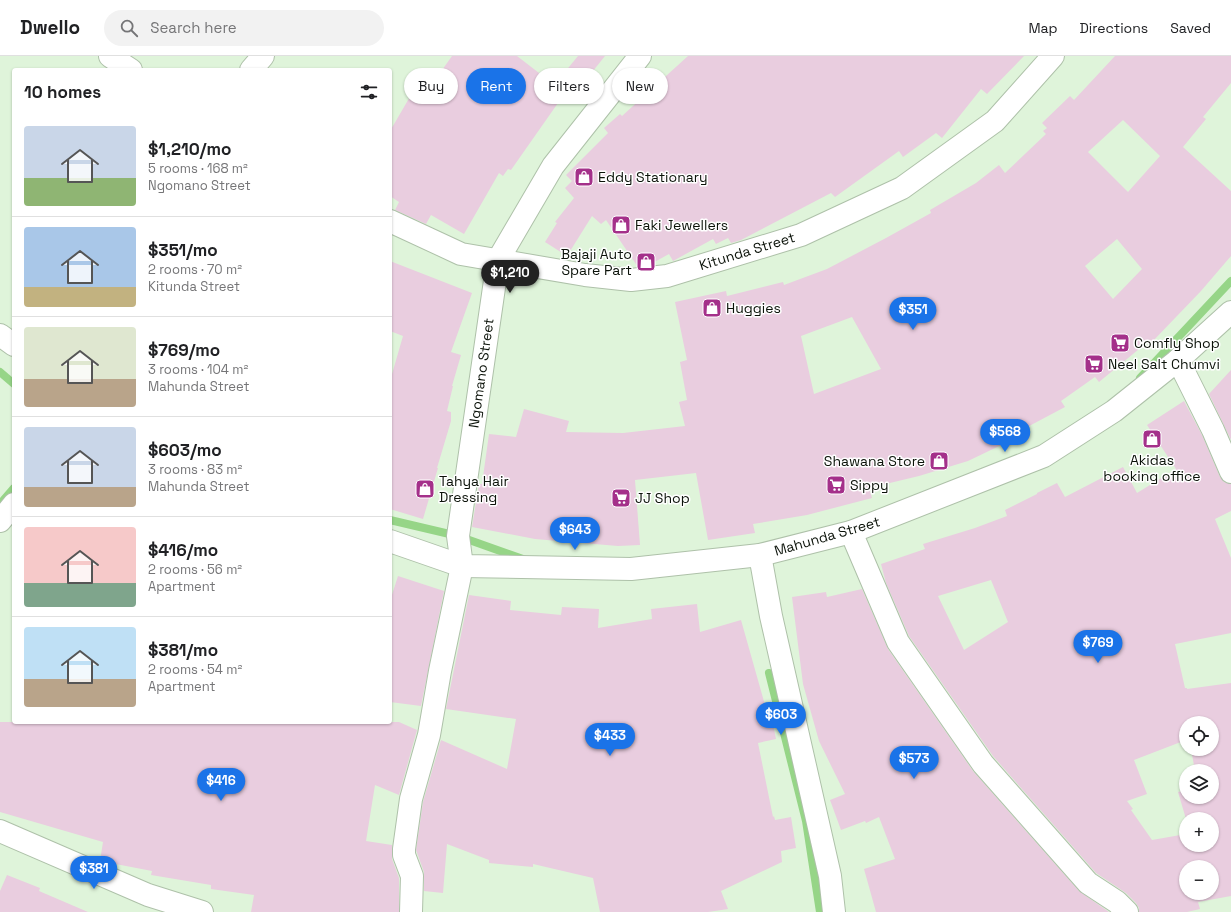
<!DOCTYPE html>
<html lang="en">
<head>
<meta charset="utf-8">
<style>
  :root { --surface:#fff; --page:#f2f2f2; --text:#202124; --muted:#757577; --line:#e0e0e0; --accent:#1a73e8 }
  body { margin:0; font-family:"Space Grotesk",sans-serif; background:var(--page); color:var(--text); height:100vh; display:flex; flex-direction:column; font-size:15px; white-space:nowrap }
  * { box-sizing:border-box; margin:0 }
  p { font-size:13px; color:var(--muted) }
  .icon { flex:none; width:22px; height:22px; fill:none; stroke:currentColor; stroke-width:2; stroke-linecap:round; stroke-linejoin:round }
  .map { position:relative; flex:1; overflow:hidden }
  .details { position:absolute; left:12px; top:12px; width:380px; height:656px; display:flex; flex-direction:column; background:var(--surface); border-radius:4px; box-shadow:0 1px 3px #0004 }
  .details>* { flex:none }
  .guide { position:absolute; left:404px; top:12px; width:380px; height:36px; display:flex; gap:8px }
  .fabs { position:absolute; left:1179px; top:660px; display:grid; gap:8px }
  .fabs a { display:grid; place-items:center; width:40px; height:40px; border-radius:50%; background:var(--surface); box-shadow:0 1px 3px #0004; font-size:20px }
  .price { position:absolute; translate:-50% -34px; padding:0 9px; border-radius:14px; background:var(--accent); color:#fff; font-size:13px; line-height:26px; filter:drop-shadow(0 1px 2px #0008) }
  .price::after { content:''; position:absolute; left:50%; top:24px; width:12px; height:9px; margin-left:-6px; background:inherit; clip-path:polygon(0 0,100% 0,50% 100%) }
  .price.selected { background:#222; color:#fff }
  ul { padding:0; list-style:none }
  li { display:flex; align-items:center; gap:12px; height:100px; padding:0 12px }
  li+li { border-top:1px solid var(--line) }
  li span { display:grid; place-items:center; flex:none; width:112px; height:80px; border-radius:4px; color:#555 }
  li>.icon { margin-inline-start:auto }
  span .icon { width:48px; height:48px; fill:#fffc; stroke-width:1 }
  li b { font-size:17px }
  h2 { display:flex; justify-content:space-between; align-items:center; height:48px; padding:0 12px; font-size:17px }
  .chip { padding:0 14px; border-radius:18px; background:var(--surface); box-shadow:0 1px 3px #0004; font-size:14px; line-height:36px }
  .chip.selected { background:var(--accent); color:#fff }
  header { display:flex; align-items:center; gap:24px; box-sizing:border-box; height:56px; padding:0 20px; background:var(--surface); border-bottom:1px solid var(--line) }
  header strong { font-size:19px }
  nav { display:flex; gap:22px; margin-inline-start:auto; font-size:14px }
  .search { width:280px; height:36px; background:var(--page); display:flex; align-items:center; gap:10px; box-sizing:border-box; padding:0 14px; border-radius:22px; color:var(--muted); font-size:15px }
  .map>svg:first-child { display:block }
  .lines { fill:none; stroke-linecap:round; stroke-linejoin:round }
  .stream { stroke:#96d587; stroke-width:8 }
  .building { fill:#e9cddf; fill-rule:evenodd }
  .minor-casing { stroke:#aec1a9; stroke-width:24 }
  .tertiary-casing { stroke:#aec1a9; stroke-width:24 }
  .minor { stroke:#fff; stroke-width:22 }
  .tertiary { stroke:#fff; stroke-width:22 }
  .labels { text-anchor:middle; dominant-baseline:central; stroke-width:3; stroke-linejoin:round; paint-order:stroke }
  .poi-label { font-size:14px; fill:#0b1209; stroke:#fff; text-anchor:start }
  .street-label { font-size:14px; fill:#0b1209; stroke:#fff }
</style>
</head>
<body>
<header>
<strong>Dwello</strong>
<div class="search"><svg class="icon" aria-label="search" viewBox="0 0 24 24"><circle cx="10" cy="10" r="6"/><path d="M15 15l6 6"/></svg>Search here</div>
<nav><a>Map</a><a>Directions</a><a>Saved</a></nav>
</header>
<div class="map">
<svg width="1231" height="856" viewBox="0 0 1231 856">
  <rect width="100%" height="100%" fill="#dff4da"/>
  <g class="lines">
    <g class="stream">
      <polyline points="0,316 14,328"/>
      <polyline points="1140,322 1231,225"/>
      <polyline points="0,448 14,432"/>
      <polyline points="390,464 458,480 523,503"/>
      <polyline points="769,617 806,765 820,856"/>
    </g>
  </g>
  <g class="building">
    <polygon points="452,0 517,0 565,37 511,114 508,113 503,120 499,117 464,178 431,159 426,168 395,154 399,146 390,140 390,75 425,15 435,24"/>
    <polygon points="578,0 605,0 576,36 560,22"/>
    <polygon points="688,0 1024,0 987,38 981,33 942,82 936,77 903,101 899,95 835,141 831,137 741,184 731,187 728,182 716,188 713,183 673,205 669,198 649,209 638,211 606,164 601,168 592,160 567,200 545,186 557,167 555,166 574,142 565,132 572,125 566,119 608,77 604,72 620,58 622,60"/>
    <path d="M1115,0H1231V27L1203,61L1206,63L1183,91L1231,135V200L1201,235L1152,286L1150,284L1099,326L1095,321L1061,345L1065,351L1016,377L1018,381L968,405L919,420L869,432L872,442L807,459L753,468L755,477L708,484L696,417L635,424L640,489L618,490L535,483L472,471L479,428H482L489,378L516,381L524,353L569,365L566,376L623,377L685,370L679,346L687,344L680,306L687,304L675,246L726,235L727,240L783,226L784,229L827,213L886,182L931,157L930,154L976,127L999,109L1005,117L1046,78L1043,75L1047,72L1042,67L1070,40L1074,44ZM1123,64L1160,100L1128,136L1088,96ZM1117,183L1142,213L1113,243L1085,210ZM852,261L881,313L814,338L801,280Z"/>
    <polygon points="390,205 472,237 451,296 461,299 452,330 453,330 447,355 451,356 451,365 437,412 438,412 423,463 390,453 390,325 403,280 390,275"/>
    <polygon points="1231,314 1231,384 1209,338"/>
    <path d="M1184,345L1202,379L1220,421L1224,426L1231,428V455L1215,463L1231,502V577L1175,588L1185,632H1187V633L1231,627V840L1198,846L1200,853L1187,856H1139V852L1136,847L1126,837L1096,817L993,700L909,580L886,527L881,508L925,493L923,488L975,472L1007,460L1005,454L1037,438V437L1057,427L1065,441L1123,411L1137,437L1176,413L1147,369ZM991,524L1008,566L964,594L938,540ZM1186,667H1212V693H1191L1195,715H1212V741H1186V734L1178,736L1186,763H1212V789H1186V778L1152,784L1131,754L1133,753L1127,745L1147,738L1134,704L1186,684ZM1186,811H1212V837H1186Z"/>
    <polygon points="398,520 444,535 421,650 390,646 390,545"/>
    <polygon points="862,533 888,593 973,715 1079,835 1109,856 876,856 864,813 895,803 879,761 866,767 865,765 841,774 830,744 845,738 819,685 803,628 792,541 826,536 827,541"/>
    <polygon points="469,539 511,545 510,554 561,559 562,551 599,553 598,572 652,563 651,553 697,548 700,576 741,564 765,649 769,648 776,683 758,687 773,761 774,760 775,764 791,761 796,792 781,795 782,806 721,835 728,853 708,856 600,856 593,822 533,808 533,811 489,807 489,804 447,788 443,837 424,835 424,816 416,794 423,746 441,684 507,713 516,663 446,653"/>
    <polygon points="0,666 399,666 417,674 399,739 375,729 366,785 392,789 392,803 399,822 399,856 251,856 254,839 211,833 211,829 151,819 152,815 100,805 103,786 0,756"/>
    <polygon points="7,819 40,832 39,835 88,856 0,856 0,835"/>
  </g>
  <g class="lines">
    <defs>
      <g id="minor">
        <polyline points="110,0 131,14"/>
        <polyline points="251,14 263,0"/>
        <polyline points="390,165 461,198 585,219 631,224 667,220 801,179 902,132 995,65 1053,0"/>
        <polyline points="1178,304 1213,374 1231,416"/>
        <polyline points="851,476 898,586 983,708 1088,827 1117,846 1127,856"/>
        <polyline points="760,499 771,560 830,820 834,856"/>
        <polyline points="0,775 148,839 202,856"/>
        <polyline points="411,856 412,820 404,799 404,793 411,743 429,679 440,615 462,510 458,480 498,204 553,110 640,0"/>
      </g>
      <g id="tertiary">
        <polyline points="0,279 14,289"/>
        <polyline points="0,465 14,448"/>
        <polyline points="390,485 462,510 631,513 760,499 851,476 1044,400 1114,355 1178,304 1231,256"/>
      </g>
    </defs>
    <use href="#minor" class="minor-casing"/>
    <use href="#tertiary" class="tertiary-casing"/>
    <use href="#minor" class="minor"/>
    <use href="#tertiary" class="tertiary"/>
  </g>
  <defs>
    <symbol id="shop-square" viewBox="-11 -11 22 22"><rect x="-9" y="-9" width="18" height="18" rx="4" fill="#a4308a" stroke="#fff"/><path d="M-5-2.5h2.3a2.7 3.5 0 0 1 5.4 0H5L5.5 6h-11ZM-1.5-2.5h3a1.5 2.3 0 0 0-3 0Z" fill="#fff"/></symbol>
    <symbol id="supermarket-square" viewBox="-11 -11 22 22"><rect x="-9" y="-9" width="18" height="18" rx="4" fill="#a4308a" stroke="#fff"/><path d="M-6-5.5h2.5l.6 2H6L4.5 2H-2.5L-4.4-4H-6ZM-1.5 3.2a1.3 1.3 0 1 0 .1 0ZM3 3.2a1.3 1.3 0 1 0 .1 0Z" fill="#fff"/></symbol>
  </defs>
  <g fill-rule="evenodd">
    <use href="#shop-square" x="573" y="110" width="22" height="22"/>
    <use href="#shop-square" x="610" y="158" width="22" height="22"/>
    <use href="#shop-square" x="635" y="195" width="22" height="22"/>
    <use href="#shop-square" x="701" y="241" width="22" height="22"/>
    <use href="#supermarket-square" x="1109" y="276" width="22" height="22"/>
    <use href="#supermarket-square" x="1083" y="297" width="22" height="22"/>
    <use href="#shop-square" x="1141" y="372" width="22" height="22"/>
    <use href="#shop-square" x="928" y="394" width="22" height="22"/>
    <use href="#supermarket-square" x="825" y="418" width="22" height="22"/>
    <use href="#shop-square" x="414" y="422" width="22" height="22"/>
    <use href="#supermarket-square" x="610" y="431" width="22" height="22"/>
  </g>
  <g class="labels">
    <g class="poi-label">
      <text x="598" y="121">Eddy Stationary</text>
      <text x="635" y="169">Faki Jewellers</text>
      <text x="632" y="198" text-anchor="end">Bajaji Auto<tspan x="632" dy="16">Spare Part</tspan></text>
      <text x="726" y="252">Huggies</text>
      <text x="1134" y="287">Comfly Shop</text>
      <text x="1108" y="308">Neel Salt Chumvi</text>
      <text x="1152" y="404" text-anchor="middle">Akidas<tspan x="1152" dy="16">booking office</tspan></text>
      <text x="925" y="405" text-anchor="end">Shawana Store</text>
      <text x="439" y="425">Tahya Hair<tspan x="439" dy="16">Dressing</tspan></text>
      <text x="850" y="429">Sippy</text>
      <text x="635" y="442">JJ Shop</text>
    </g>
    <g class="street-label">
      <text transform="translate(747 195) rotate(-17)">Kitunda Street</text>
      <text transform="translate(481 317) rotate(-82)">Ngomano Street</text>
      <text transform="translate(827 480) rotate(-16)">Mahunda Street</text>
    </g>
  </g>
</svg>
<div class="fabs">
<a><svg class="icon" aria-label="locate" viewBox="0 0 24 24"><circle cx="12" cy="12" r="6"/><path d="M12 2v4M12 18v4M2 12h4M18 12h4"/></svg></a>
<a><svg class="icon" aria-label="layers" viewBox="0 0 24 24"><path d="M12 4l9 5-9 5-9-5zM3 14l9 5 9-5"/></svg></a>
<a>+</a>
<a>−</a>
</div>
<b class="price selected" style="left:510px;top:238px">$1,210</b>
<b class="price" style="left:913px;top:275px">$351</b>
<b class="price" style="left:1005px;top:397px">$568</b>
<b class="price" style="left:575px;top:495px">$643</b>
<b class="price" style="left:1098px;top:608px">$769</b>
<b class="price" style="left:781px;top:680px">$603</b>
<b class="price" style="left:610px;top:701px">$433</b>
<b class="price" style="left:914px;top:724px">$573</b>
<b class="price" style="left:221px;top:746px">$416</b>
<b class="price" style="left:94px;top:834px">$381</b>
<div class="guide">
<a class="chip">Buy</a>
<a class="chip selected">Rent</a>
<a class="chip">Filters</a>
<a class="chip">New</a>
</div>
<section class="details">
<h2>10 homes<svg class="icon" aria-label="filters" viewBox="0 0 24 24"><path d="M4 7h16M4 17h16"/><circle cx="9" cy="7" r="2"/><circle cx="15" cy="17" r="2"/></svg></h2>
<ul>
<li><span style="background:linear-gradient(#c9d6e8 65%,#8fb573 0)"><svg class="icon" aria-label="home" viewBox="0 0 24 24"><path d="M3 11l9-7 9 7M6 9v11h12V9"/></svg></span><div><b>$1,210/mo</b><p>5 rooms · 168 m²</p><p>Ngomano Street</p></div></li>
<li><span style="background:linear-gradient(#a9c7e8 75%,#c2b280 0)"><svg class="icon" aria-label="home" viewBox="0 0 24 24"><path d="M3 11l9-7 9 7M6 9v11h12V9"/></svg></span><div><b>$351/mo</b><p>2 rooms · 70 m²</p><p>Kitunda Street</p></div></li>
<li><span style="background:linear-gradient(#dfe7d0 65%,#b9a48a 0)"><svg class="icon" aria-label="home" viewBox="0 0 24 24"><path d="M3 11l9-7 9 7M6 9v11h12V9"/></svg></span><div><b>$769/mo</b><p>3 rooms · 104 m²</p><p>Mahunda Street</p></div></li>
<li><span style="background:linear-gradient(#c9d6e8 75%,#b9a48a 0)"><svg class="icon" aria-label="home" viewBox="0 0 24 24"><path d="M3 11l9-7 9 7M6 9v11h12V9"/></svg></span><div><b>$603/mo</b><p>3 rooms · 83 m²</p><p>Mahunda Street</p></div></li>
<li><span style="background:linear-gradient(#f6c9c9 70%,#7fa58c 0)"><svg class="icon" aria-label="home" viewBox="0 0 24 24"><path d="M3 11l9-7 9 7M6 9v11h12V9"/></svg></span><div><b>$416/mo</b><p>2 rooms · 56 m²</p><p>Apartment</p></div></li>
<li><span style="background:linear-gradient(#bfe0f5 65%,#b9a48a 0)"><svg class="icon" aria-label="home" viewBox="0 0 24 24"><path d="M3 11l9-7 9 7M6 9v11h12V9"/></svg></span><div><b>$381/mo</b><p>2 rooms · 54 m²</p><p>Apartment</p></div></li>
</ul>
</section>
</div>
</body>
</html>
